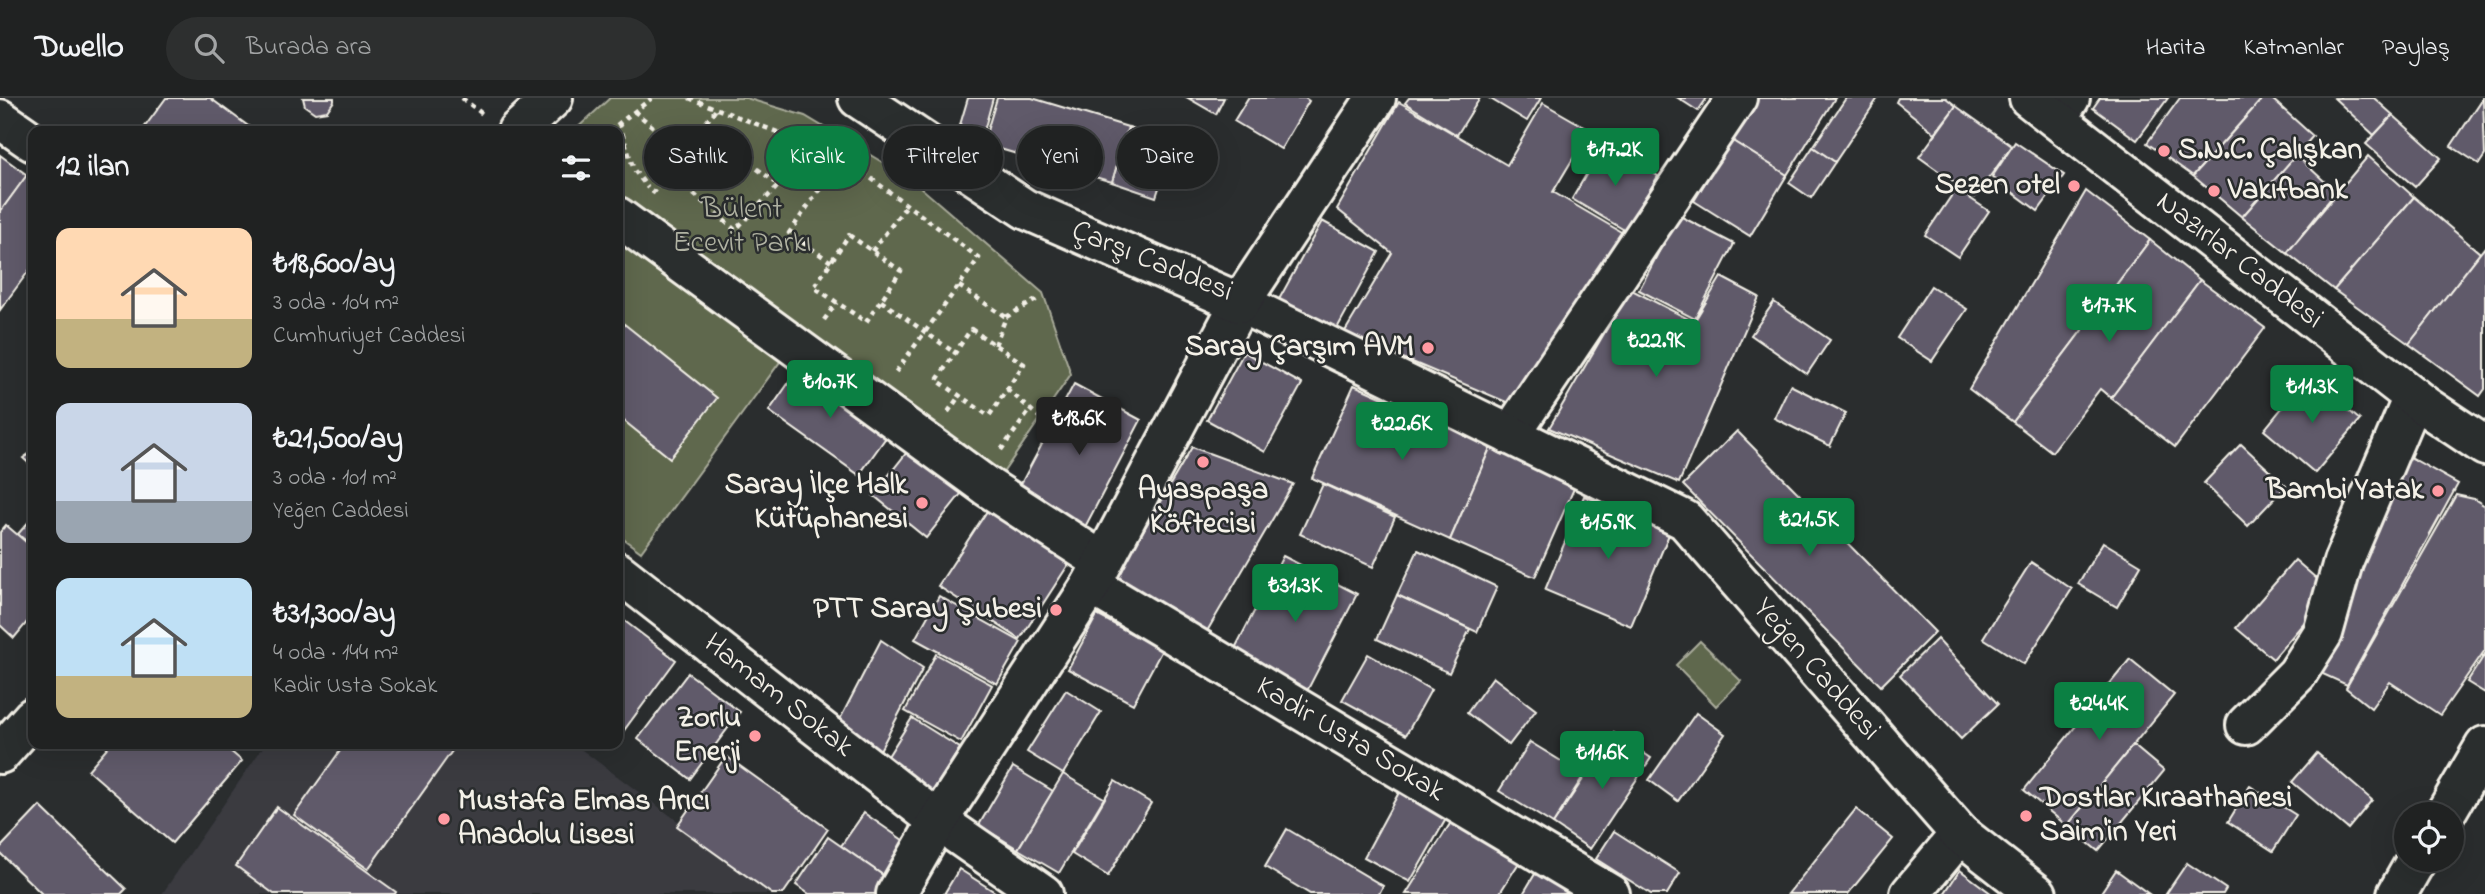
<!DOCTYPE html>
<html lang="tr">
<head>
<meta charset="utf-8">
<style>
  :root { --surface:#202222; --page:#2d2f2f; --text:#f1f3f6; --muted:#a2a4a5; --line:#3d3f40; --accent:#0b8043 }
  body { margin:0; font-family:"Indie Flower",sans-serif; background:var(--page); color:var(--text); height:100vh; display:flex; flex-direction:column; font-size:26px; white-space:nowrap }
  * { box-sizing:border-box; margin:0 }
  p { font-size:23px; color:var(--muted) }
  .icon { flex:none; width:38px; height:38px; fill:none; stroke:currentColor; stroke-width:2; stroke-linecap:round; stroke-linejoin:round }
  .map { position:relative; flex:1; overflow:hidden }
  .sheet { position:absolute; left:28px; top:28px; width:595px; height:623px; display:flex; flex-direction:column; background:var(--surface); border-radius:14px; box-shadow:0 7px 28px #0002,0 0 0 2px var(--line) }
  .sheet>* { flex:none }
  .banner { position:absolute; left:644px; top:28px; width:665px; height:63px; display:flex; gap:14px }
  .fabs { position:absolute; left:2394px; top:704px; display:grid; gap:14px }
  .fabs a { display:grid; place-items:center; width:70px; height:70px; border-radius:50%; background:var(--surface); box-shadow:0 7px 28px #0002,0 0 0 2px var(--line); font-size:35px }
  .price { position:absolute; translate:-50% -60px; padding:0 16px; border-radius:7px; background:var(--accent); color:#fff; font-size:23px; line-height:46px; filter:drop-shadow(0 2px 4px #0008) }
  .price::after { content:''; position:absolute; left:50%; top:42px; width:21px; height:16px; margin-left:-10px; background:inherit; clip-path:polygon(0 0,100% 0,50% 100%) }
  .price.active { background:#222; color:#fff }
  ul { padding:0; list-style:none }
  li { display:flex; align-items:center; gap:21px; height:175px; padding:0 28px }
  li span { display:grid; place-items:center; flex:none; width:196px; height:140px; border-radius:14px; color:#555 }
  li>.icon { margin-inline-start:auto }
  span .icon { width:84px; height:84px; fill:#fffc; stroke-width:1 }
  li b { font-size:30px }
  h2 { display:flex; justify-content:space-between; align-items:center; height:84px; padding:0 28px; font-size:30px }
  .chip { padding:0 24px; border-radius:32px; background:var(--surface); box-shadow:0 7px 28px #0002,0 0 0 2px var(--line); font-size:24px; line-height:63px }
  .chip.active { background:var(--accent); color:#fff }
  header { display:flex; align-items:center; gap:42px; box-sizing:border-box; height:98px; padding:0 35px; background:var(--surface); border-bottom:2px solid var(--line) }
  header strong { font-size:33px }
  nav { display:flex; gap:38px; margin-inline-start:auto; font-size:24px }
  .search { width:490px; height:63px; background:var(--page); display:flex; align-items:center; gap:18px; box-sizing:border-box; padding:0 24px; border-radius:38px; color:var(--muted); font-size:26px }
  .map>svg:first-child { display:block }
  .built { fill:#3a3a40 }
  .green { fill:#5f674e; stroke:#aaac9b; stroke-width:2 }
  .building { fill:#605a6b; stroke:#f4f1e8; stroke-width:2 }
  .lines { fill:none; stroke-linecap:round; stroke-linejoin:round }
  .minor-casing { stroke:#f4f1e8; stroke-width:44 }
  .major-casing { stroke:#f4f1e8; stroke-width:44 }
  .highway-casing { stroke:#f4f1e8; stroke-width:44 }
  .path { stroke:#f4f1e8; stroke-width:4.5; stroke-dasharray:5 5; stroke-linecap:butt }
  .minor { stroke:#2a2d2e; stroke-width:38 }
  .major { stroke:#2a2d2e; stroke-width:38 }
  .highway { stroke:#2a2d2e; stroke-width:38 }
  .poi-dot { fill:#ff9aa2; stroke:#2a2d2e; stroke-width:2.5 }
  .labels { text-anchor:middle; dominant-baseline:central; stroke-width:5; stroke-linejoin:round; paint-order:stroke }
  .poi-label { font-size:30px; font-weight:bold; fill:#f4f1e8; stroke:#2a2d2e; text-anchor:end }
  .park-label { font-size:30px; fill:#b1b3a3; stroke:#2a2d2e }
  .street-label { font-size:30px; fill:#f4f1e8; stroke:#2a2d2e }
</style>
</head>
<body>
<header>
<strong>Dwello</strong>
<div class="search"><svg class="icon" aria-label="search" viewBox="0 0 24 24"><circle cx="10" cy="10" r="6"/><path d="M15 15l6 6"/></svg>Burada ara</div>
<nav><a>Harita</a><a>Katmanlar</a><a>Paylaş</a></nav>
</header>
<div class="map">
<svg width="2485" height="796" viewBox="0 0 2485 796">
  <rect width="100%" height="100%" fill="#2a2d2e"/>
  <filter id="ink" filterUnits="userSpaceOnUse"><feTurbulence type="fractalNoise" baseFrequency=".0143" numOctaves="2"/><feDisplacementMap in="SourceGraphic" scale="14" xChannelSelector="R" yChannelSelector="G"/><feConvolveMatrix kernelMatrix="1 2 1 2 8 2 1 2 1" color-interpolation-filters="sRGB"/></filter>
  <g filter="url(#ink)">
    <polygon class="built" points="265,646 574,646 776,796 162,796"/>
    <g class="green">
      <polygon points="610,0 746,0 805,18 912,82 1043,195 1071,276 998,382 796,242 641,454 618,437 618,33 574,33"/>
      <polygon points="1700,543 1741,583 1716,608 1676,567"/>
    </g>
    <g class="building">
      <polygon points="166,0 210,0 255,33 149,33 144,30"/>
      <polygon points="303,0 334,0 334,3 327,13 315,15 305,8"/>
      <polygon points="968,0 993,0 981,44 957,37"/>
      <polygon points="997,0 1032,0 1128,29 1112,84 983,46"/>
      <polygon points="1188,0 1224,0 1216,16"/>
      <polygon points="1248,0 1305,0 1309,3 1281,51 1234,23"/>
      <polygon points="1409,0 1480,0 1457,37 1405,5"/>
      <polygon points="1489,0 1541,0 1527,23"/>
      <polygon points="1678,0 1707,0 1698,13"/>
      <polygon points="1757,0 1835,0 1787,77 1731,42"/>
      <polygon points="1846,0 1878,0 1835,64 1813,49"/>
      <polygon points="1898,0 1946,0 1956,8 1935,35 1896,4"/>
      <polygon points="2100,0 2168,0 2137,42 2093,10"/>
      <polygon points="2180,0 2263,0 2193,78 2147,45"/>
      <polygon points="2263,0 2271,0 2313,38 2242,119 2193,78"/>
      <polygon points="2334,0 2374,0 2393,17 2374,37"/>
      <polygon points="2483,0 2485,57 2479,66 2451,48"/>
      <polygon points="1399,4 1507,67 1543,5 1590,32 1553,94 1628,138 1525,312 1344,235 1392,155 1337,111"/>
      <polygon points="1956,8 2012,48 1975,99 1919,59"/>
      <polygon points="2393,17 2441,60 2415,89 2366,46"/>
      <polygon points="1129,29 1174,44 1156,99 1112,84"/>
      <polygon points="1731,42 1787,77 1750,138 1694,103"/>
      <polygon points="2015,44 2064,77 2038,113 1992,79"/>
      <polygon points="1604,46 1658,78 1626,133 1572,101"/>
      <polygon points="1813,49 1835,64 1811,100 1789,85"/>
      <polygon points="0,57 27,77 0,114"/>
      <polygon points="2296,57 2336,94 2287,155 2242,119"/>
      <polygon points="2368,58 2414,99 2334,192 2287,155"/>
      <polygon points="27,77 33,82 33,167 0,212 0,114"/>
      <polygon points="1956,91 1989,113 1958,159 1925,137"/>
      <polygon points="2086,93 2150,142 2013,324 1969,291"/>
      <polygon points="2414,99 2480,155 2409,246 2334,192"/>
      <polygon points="1678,117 1734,146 1695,221 1639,192"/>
      <polygon points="1322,123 1379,154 1334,236 1277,205"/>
      <polygon points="2150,142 2200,182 2111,300 2100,291 2052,354 2013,324"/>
      <polygon points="2485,149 2485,291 2480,298 2409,246"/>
      <polygon points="1721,179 1759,199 1679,385 1549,330 1630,191 1694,224"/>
      <polygon points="2200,182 2265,230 2175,349 2111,300"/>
      <polygon points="1931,188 1967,211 1932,263 1897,240"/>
      <polygon points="1774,204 1830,242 1807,276 1751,237"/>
      <polygon points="618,221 717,300 670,360 618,318"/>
      <polygon points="1244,254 1302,286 1265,354 1207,322"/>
      <polygon points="802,266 892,331 859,377 769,313"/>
      <polygon points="2308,278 2360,322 2315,375 2264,332"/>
      <polygon points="1074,286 1141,322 1084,431 1016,395"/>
      <polygon points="1354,287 1491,348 1450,442 1312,380"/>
      <polygon points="1790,287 1846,315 1830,348 1774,320"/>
      <polygon points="1737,333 1935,534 1881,588 1683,387"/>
      <polygon points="915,344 968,387 926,440 873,397"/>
      <polygon points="2241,346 2286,388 2248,428 2204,385"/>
      <polygon points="1491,348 1576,386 1535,479 1450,442"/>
      <polygon points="1192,349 1293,386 1206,535 1112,486"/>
      <polygon points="33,353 33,369 23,360"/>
      <polygon points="2399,353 2458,386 2347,587 2314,572"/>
      <polygon points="1323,386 1395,419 1373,469 1300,436"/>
      <polygon points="2456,397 2474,401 2485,408 2485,552 2440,617 2390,584 2371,610 2346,590"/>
      <polygon points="1584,398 1670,434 1631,528 1545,492"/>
      <polygon points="991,407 1072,461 1020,541 938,488"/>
      <polygon points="33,419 33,449 18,436"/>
      <polygon points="6,427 33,450 33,517 14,540 0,527 0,434"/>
      <polygon points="2103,444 2141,467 2117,509 2078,486"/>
      <polygon points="1418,452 1497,489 1477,534 1397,497"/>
      <polygon points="1283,458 1357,496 1306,595 1232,556"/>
      <polygon points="2295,462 2331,493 2273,561 2236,530"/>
      <polygon points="2031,464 2072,491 2024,566 1983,540"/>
      <polygon points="1397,497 1470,531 1449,575 1377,541"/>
      <polygon points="939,498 1021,544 997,586 915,541"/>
      <polygon points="1097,517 1162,552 1133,606 1068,571"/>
      <polygon points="618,518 676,562 622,635 618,632"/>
      <polygon points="1937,541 1998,606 1961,641 1900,577"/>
      <polygon points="881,542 923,570 877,658 837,627"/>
      <polygon points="936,556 992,587 961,644 905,613"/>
      <polygon points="1368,556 1431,592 1406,637 1342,602"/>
      <polygon points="2485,556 2485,595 2467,584"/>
      <polygon points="2130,561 2174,597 2067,728 2024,692"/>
      <polygon points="688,575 740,614 690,681 638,641"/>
      <polygon points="1493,579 1536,612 1509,647 1467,615"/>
      <polygon points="1066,592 1101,614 1063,676 1027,654"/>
      <polygon points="1696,615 1725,636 1678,703 1649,682"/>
      <polygon points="912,620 960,650 933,693 885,663"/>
      <polygon points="1614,635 1651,660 1590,751 1553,726"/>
      <polygon points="1530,644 1584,677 1553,726 1499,693"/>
      <polygon points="110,646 222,646 242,663 172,745 88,672"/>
      <polygon points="345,646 457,646 368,771 294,717"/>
      <polygon points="2133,647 2164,673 2098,753 2067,728"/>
      <polygon points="2317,655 2372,702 2348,731 2292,684"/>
      <polygon points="726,658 828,731 783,796 772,796 677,728"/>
      <polygon points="1013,669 1053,693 1018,751 979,727"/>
      <polygon points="1063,676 1104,700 1059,775 1018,751"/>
      <polygon points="1115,683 1151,705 1108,778 1072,756"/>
      <polygon points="1403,687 1450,714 1410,784 1364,759"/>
      <polygon points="2250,688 2296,717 2273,753 2228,724"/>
      <polygon points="40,708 126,791 121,796 42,796 0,755 0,750"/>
      <polygon points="277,709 396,794 395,796 274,796 236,768"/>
      <polygon points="1856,711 1893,741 1848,796 1788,796"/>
      <polygon points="864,715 910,747 887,780 841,748"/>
      <polygon points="1455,718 1522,760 1499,796 1406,796"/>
      <polygon points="1287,731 1383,788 1379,796 1310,796 1265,769"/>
      <polygon points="1614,733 1680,775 1667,796 1651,796 1596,761"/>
      <polygon points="828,739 887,780 876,796 809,796 796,787"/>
      <polygon points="2187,765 2226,791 2223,796 2166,796"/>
      <polygon points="959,771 998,796 944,796"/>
      <polygon points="1538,771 1579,796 1523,796"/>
      <polygon points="1960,772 1992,796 1944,796"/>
      <polygon points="2116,772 2149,796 2100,796"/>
    </g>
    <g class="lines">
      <defs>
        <g id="minor">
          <polyline points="2057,20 2070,0"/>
          <polyline points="0,21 33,44"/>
          <polyline points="618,119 986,388 1103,464"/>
          <polyline points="1510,337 1737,0"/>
          <polyline points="618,474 938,723 1043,796"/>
          <polyline points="1091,487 1610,796"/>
          <polyline points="2246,627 2297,576 2323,535 2343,464 2413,299"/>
          <polyline points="2445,716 2485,648"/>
          <polyline points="1910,796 1960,736"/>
          <polyline points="2397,796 2417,761"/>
        </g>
        <g id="major">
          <polyline points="2029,0 2425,308 2485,348"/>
          <polyline points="896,796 938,723 1091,487 1240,205 1685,422 1960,736 2037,796"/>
        </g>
        <g id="highway">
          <polyline points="858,0 1025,111 1240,205 1376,0"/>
          <polyline points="517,33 553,0"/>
          <polyline points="0,656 33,619"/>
        </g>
      </defs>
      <use href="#minor" class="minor-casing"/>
      <use href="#major" class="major-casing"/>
      <use href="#highway" class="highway-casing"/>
      <g class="path">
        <polyline points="462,0 485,18"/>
        <polyline points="689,0 842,59"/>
        <polyline points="634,13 705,72"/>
        <polyline points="619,25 634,72 648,90"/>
        <polyline points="609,33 652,0"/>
        <polyline points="778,34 819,92"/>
        <polygon points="725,47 779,87 735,132 689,92"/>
        <polyline points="652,96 717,10"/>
        <polygon points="849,137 901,173 866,224 814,189"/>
        <polyline points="872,153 907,107"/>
        <polyline points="831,164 789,135 842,59 979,160 895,275"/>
        <polyline points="959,188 1006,219"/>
        <polyline points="881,203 955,255"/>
        <polyline points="824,222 837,204"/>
        <polygon points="971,231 1024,266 989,318 937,282"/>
        <polyline points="995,247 1006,219 1038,201"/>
        <polyline points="1007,291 1046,325"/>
        <polyline points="948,314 960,297"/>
        <polyline points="1001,352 1031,311"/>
      </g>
      <use href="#minor" class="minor"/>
      <use href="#major" class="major"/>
      <use href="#highway" class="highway"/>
    </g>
  </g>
  <g class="poi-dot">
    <circle cx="2164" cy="53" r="7"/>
    <circle cx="2074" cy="88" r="7"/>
    <circle cx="2214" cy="93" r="7"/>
    <circle cx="1428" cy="250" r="7"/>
    <circle cx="1203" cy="364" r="7"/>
    <circle cx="2438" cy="393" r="7"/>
    <circle cx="922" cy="405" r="7"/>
    <circle cx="1056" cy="512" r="7"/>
    <circle cx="755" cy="638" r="7"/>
    <circle cx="2026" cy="718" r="7"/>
    <circle cx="444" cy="721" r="7"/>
  </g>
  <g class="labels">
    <g class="poi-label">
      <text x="2178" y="53" text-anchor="start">S.N.C. Çalışkan</text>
      <text x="2060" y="88">Sezen otel</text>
      <text x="2228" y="93" text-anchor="start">Vakıfbank</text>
      <text x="1414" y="250">Saray Çarşım AVM</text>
      <text x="908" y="388">Saray İlçe Halk<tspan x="908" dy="34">Kütüphanesi</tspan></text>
      <text x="1203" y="393" text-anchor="middle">Ayaspaşa<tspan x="1203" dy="34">Köftecisi</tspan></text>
      <text x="2424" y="393">Bambi Yatak</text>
      <text x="1042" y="512">PTT Saray Şubesi</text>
      <text x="741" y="621">Zorlu<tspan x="741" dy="34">Enerji</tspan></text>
      <text x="2040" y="701" text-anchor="start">Dostlar Kıraathanesi<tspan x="2040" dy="34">Saim'in Yeri</tspan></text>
      <text x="458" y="704" text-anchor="start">Mustafa Elmas Arıcı<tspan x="458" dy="34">Anadolu Lisesi</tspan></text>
    </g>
    <g class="park-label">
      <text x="742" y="112">Bülent<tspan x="742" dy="34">Ecevit Parkı</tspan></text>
    </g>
    <g class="street-label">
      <text transform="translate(2239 163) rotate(38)">Nazırlar Caddesi</text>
      <text transform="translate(1152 164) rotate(22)">Çarşı Caddesi</text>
      <text transform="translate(1816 572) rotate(49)">Yeğen Caddesi</text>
      <text transform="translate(778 598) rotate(38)">Hamam Sokak</text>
      <text transform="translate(1350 642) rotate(31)">Kadir Usta Sokak</text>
    </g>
  </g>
</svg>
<div class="fabs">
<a><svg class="icon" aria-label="locate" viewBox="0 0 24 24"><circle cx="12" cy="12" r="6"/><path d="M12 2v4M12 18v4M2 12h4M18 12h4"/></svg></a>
</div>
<b class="price" style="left:1615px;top:90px">₺17.2K</b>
<b class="price" style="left:2109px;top:246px">₺17.7K</b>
<b class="price" style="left:1656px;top:281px">₺22.9K</b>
<b class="price" style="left:830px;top:322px">₺10.7K</b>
<b class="price" style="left:2312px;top:327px">₺11.3K</b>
<b class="price active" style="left:1079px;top:359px">₺18.6K</b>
<b class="price" style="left:1402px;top:364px">₺22.6K</b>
<b class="price" style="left:1809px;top:460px">₺21.5K</b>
<b class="price" style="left:1608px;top:463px">₺15.9K</b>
<b class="price" style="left:1295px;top:526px">₺31.3K</b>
<b class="price" style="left:2099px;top:644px">₺24.4K</b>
<b class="price" style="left:1602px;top:693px">₺11.6K</b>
<div class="banner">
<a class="chip">Satılık</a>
<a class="chip active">Kiralık</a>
<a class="chip">Filtreler</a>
<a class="chip">Yeni</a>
<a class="chip">Daire</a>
</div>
<section class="sheet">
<h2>12 ilan<svg class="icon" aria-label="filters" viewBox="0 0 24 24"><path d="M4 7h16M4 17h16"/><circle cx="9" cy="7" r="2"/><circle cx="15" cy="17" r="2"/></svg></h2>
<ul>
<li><span style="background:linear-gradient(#ffd9b3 65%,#c2b280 0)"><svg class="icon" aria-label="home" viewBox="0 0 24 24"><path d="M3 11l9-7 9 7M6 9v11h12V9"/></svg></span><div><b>₺18,600/ay</b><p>3 oda · 104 m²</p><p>Cumhuriyet Caddesi</p></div></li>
<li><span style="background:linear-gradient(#c9d6e8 70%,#9aa5b1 0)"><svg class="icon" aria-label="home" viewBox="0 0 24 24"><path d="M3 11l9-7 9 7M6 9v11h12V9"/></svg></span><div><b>₺21,500/ay</b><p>3 oda · 101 m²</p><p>Yeğen Caddesi</p></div></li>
<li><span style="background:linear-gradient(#bfe0f5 70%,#c2b280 0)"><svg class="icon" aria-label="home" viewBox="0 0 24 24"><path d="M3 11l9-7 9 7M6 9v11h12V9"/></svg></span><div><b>₺31,300/ay</b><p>4 oda · 144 m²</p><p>Kadir Usta Sokak</p></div></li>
</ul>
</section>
</div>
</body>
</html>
